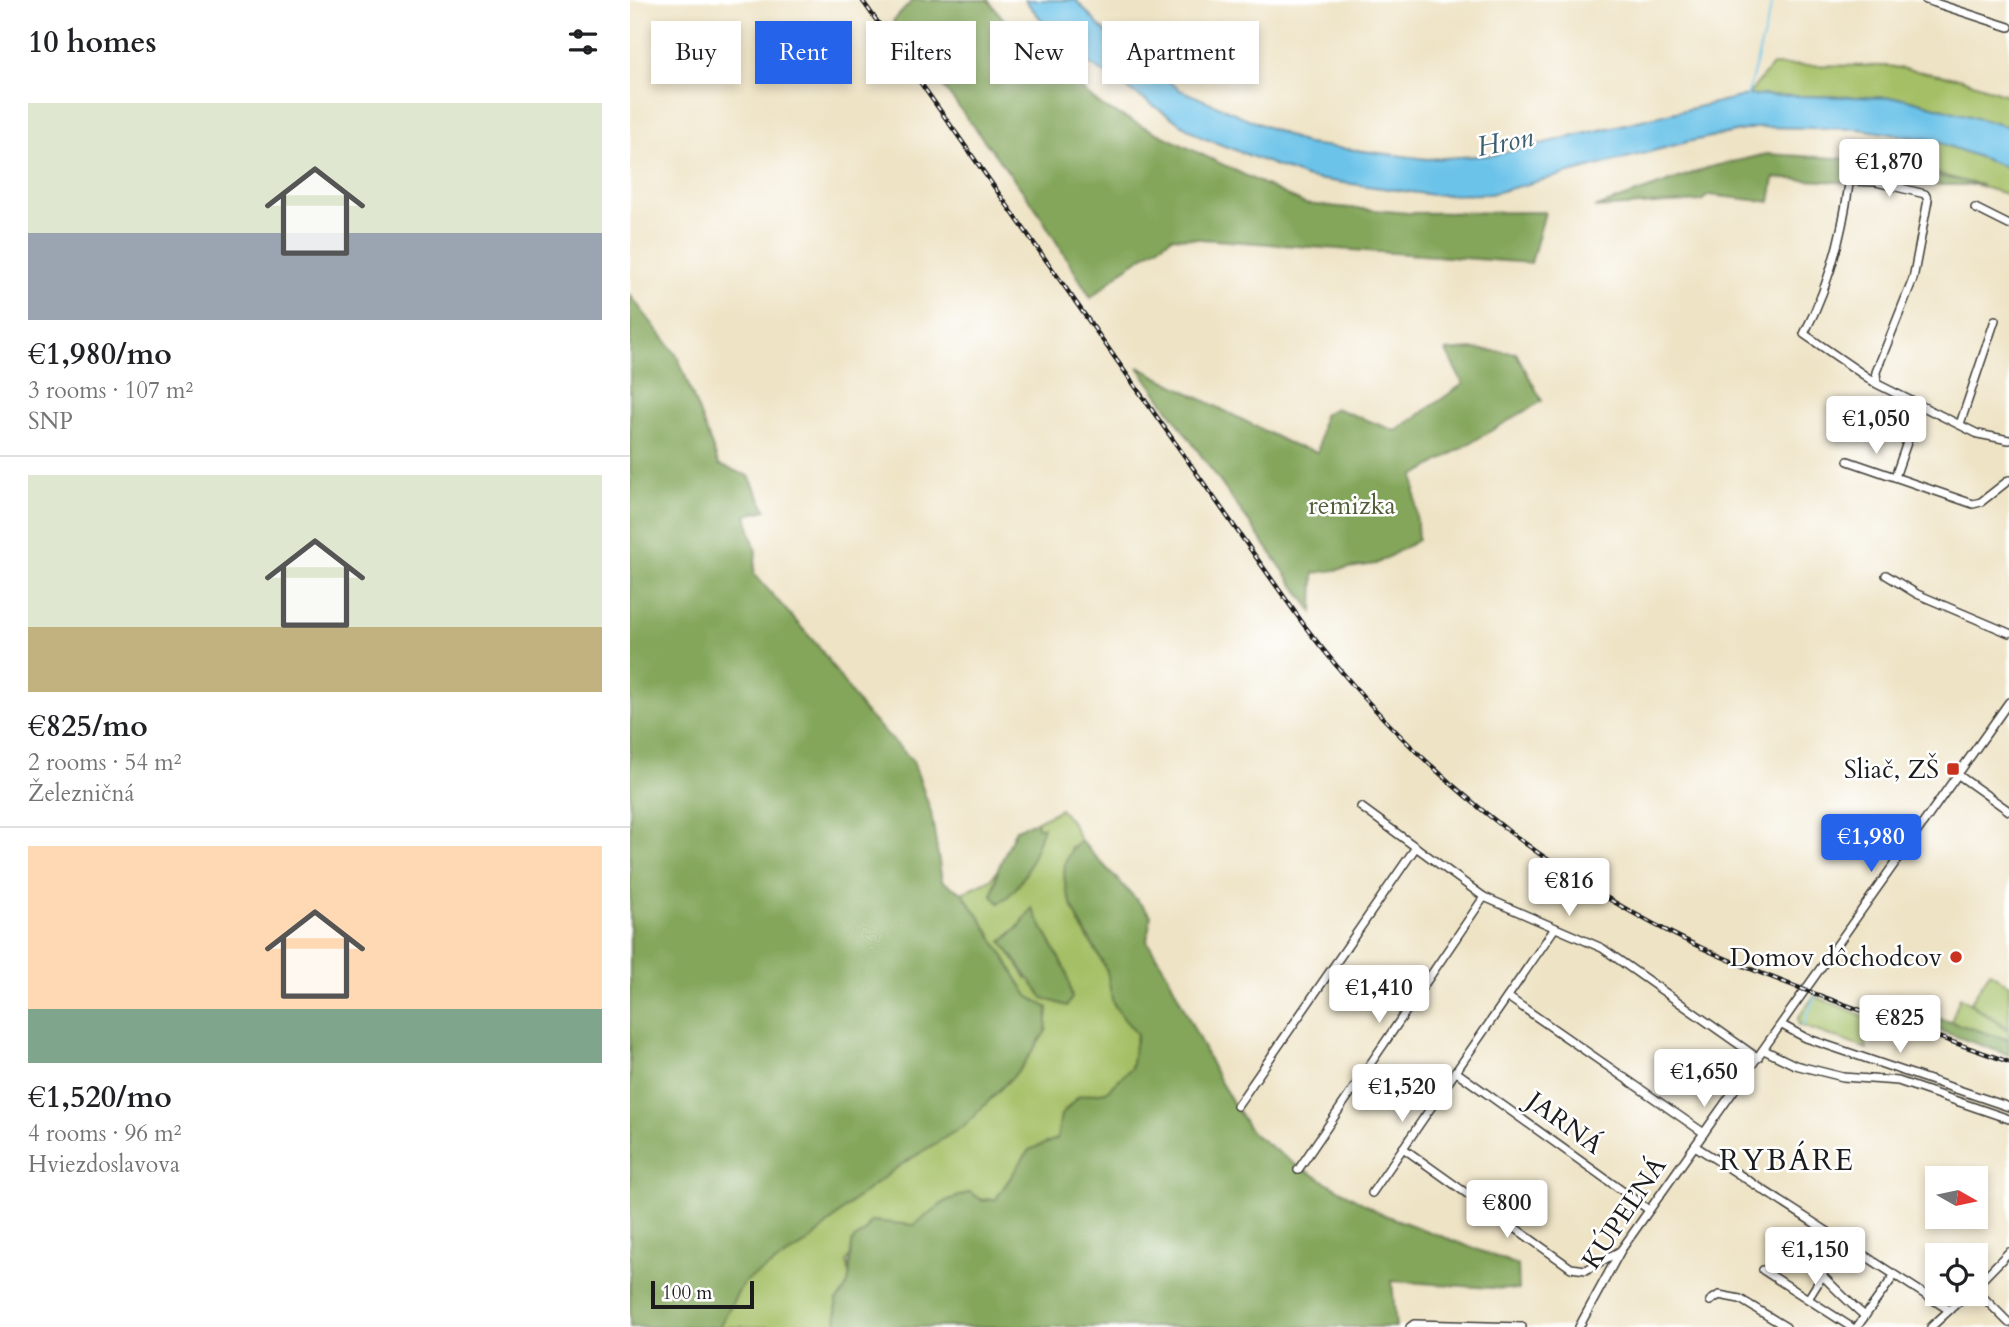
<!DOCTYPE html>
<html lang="en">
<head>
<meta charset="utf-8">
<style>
  :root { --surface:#fff; --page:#f6f6f6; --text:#202124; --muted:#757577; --line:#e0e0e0; --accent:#2563eb }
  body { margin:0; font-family:Cardo,serif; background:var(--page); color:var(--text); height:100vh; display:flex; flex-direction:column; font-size:26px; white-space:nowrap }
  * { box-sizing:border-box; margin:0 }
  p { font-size:23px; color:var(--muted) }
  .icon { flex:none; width:38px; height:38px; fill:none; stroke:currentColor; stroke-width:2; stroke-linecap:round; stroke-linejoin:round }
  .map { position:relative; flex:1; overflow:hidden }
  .details { display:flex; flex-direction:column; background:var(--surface); width:630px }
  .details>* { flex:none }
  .top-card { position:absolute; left:21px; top:21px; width:665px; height:63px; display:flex; gap:14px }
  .needle { width:46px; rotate:99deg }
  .fabs { position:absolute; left:1295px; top:1166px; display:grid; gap:14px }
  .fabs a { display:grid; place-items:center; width:63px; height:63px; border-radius:0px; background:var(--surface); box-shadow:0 4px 10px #0003; font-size:35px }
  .scale { position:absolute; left:21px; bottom:18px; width:103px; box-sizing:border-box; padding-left:7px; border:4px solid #1c1c1c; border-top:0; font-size:19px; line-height:24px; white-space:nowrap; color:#1c1c1c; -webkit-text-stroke:5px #fff; paint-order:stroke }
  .price { position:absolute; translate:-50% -60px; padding:0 16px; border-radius:7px; background:#fff; color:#222; font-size:23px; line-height:46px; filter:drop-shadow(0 2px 4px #0008) }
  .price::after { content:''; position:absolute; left:50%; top:42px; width:21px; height:16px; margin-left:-10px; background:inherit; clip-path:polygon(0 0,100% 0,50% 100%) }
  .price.active { background:var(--accent); color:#fff }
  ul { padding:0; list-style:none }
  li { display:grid; align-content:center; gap:14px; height:371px; padding:0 28px }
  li+li { border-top:2px solid var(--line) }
  li span { display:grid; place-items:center; height:217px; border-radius:0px; color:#555 }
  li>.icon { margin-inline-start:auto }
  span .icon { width:126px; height:126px; fill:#fffc; stroke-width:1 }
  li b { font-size:30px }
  h2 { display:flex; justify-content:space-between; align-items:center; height:84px; padding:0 28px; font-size:30px }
  .pill { padding:0 24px; border-radius:0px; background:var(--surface); box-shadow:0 4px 10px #0003; font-size:24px; line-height:63px }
  .pill.active { background:var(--accent); color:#fff }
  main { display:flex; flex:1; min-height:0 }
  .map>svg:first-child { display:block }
  .green { fill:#a4bf65; stroke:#606e40; stroke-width:2; fill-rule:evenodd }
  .forest { fill:#83a65a; stroke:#50613b; stroke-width:2 }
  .water { fill:#6cc3e9; stroke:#447082; stroke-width:2 }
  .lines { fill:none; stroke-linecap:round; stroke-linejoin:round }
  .stream { stroke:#6cc3e9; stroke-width:2 }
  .minor-casing { stroke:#3c3a35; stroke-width:10 }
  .minor { stroke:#fff; stroke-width:7 }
  .rail-casing { stroke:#1c1c1c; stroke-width:4.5 }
  .rail { stroke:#fff; stroke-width:2; stroke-dasharray:5; stroke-linecap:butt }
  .poi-dot { fill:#c8321e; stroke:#fff; stroke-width:2.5 }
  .labels { text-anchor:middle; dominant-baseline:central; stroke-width:5; stroke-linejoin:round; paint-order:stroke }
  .park-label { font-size:26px; fill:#525d39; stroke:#fff }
  .poi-label { font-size:26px; fill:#1c1c1c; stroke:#fff; text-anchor:end }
  .street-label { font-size:26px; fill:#1c1c1c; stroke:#fff }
  .water-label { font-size:28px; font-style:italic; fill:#3c5f6e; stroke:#fff }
  .quarter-label { font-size:30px; letter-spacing:2px; fill:#1c1c1c; stroke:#fff }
</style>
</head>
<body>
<main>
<section class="details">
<h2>10 homes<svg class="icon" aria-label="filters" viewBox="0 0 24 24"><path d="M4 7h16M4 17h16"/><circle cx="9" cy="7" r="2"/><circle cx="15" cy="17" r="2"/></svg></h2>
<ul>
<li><span style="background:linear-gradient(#dfe7d0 60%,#9aa5b1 0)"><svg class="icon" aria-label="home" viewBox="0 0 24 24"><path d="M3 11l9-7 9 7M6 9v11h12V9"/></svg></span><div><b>€1,980/mo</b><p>3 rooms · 107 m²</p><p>SNP</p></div></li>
<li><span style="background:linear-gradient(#dfe7d0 70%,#c2b280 0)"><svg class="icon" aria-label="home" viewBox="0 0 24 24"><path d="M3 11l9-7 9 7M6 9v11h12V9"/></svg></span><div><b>€825/mo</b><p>2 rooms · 54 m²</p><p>Železničná</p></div></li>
<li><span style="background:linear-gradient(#ffd9b3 75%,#7fa58c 0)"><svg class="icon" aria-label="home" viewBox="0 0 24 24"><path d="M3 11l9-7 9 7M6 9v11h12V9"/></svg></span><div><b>€1,520/mo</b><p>4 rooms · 96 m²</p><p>Hviezdoslavova</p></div></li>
</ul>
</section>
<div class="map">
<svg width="1379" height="1327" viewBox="0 0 1379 1327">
  <rect width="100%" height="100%" fill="#fff"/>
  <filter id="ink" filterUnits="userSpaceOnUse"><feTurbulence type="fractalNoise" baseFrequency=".0143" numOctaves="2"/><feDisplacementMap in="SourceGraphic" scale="14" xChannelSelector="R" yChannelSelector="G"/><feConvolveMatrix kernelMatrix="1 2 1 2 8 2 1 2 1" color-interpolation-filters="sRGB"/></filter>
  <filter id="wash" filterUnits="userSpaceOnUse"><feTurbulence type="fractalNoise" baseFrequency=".00686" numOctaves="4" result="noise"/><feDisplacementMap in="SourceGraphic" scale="28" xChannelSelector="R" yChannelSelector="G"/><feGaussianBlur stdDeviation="1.57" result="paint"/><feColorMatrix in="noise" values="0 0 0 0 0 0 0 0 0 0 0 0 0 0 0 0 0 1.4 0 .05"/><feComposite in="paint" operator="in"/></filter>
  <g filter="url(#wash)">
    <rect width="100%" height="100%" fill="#eee3c5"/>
    <g class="green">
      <polygon points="1142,65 1258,66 1332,79 1379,96 1379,127 1273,98 1118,95"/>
      <polygon points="1305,141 1379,168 1379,195 1293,169"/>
      <path d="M430,809L441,821L451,841L440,848L449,924L477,969L483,1003L507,1034L501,1068L476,1092L449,1096L431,1115L427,1139L399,1150L366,1199L316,1201L284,1226L241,1221L217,1262C222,1281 220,1288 206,1301L207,1327H89L113,1283L180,1241L224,1200L269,1166L335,1125L418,1008L398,996L349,916L332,893L361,879L368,869L362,896L412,827L407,828L406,822ZM402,908L396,978L372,941L390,925Z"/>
      <polygon points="1360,972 1379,985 1379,1028 1340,1003"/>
      <polygon points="1184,996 1244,1020 1249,1027 1239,1030 1235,1039 1237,1049 1169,1025 1168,1018"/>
      <polygon points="1330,997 1379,1031 1379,1040 1321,1022"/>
    </g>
    <g class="forest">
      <polygon points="283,0 358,0 390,39 473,107 675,204 778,213 915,212 901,263 543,237 494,269 461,298 405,207 263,21"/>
      <polygon points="1137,154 1222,159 1353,185 1258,185 1144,178 1140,202 1079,195 1071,201 964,208 1080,167"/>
      <polygon points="0,295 48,357 89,465 119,476 136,510 116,515 126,552 124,574 189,647 233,710 283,761 301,812 312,881 332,893 349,916 398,996 418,1008 416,1031 391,1068 335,1125 269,1166 224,1200 180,1241 113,1283 89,1327 0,1327"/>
      <polygon points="843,349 886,353 912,401 784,476 788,540 746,564 684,573 683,612 508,367 664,446 688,452 693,415 705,408 766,431 833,384 816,351"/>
      <path d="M406,822L407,827H413C402,858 397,885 369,903L362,896L368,869L386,829Z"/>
      <path d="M451,841L521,915L517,941L537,973L589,1080L621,1132L663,1163L752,1214L888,1265L889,1290L762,1281L766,1327H207L206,1301C227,1281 216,1267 223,1240L235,1232L241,1221L284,1225L316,1201L340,1192L353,1201L366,1199L399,1150L427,1139L431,1115L449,1096L476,1092L501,1068L507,1034C499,1025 489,1014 484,1004C478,992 481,978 475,967C459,934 408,871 451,841Z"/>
      <polygon points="402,908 437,973 442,998 437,1006 413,998 372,942 390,926"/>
      <polygon points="1246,999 1379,1040 1379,1055 1242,1007"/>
    </g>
    <polygon class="water" points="395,0 446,0 473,30 550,90 677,144 797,159 864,155 1118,95 1273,98 1379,127 1379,168 1305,141 1229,129 1129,127 1057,142 860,194 803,195 678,178 571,137 433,46"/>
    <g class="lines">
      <g class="stream">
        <polyline points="1117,97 1143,0"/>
        <polyline points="1173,1026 1185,996"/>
      </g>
    </g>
  </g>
  <g filter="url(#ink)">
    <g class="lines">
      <defs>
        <g id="minor">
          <polyline points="1296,0 1379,27"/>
          <polyline points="1345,208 1379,225"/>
          <path d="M1247,384L1246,372L1283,279L1298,200L1295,194L1246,182L1222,181L1219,184C1212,237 1199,286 1174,334L1247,384L1348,434L1379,440"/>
          <polyline points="1330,424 1365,320"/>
          <polyline points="1218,461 1343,504 1351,502 1379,480"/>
          <polyline points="1265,477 1290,405"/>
          <polyline points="1256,575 1287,594 1379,633"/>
          <polyline points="1327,774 1379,811"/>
          <polyline points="731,807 854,897 972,948 1128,1058"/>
          <polyline points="878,997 1074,1133"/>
          <polyline points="1152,1025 1176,1038 1379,1107"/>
          <polyline points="1134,1050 1165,1065 1213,1077 1268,1081 1379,1119"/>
          <polyline points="825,1071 1019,1210"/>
          <polyline points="607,1106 786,847"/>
          <polyline points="1065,1146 1319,1310"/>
          <polyline points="773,1148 941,1268 956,1270 990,1251"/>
          <polyline points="668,1170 854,897"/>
          <polyline points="742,1193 925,928"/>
          <path d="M1160,1249C1189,1268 1208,1294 1235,1316"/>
          <polyline points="1133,1270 1221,1327"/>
          <polyline points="1346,1286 1379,1252"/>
          <polyline points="1346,1290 1379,1323"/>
          <polyline points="1178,1299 1193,1275"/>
          <polyline points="1080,1301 1089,1295 1110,1299 1156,1327"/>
          <polyline points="780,1327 784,1324 892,1327"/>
          <polyline points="949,1327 991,1250 1379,702"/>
          <polyline points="1227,1327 1264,1276"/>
          <polyline points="1301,1327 1338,1293"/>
        </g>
      </defs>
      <use href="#minor" class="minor-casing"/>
      <use href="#minor" class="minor"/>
      <defs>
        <path id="rail" d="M232,0L674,625C779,763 914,875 1072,948C1171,993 1277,1025 1379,1062"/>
      </defs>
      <use href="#rail" class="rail-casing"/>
      <use href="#rail" class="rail"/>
    </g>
  </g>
  <g class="poi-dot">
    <rect x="1316" y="762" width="14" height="14" rx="3.5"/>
    <circle cx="1326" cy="957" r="7"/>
  </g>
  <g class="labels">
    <g class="park-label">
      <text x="722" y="505">remizka</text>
    </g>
    <g class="poi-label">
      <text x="1309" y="769">Sliač, ZŠ</text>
      <text x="1312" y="957">Domov dôchodcov</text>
    </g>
    <g class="street-label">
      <text transform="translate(935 1123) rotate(36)">JARNÁ</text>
      <text transform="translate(994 1213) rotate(-56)">KÚPEĽNÁ</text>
    </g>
    <g class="water-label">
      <text transform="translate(875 142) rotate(-11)">Hron</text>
    </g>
    <g class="quarter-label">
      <text x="1157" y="1160">RYBÁRE</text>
    </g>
  </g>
</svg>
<div class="fabs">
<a><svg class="needle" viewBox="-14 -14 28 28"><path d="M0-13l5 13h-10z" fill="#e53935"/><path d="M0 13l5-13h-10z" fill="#757577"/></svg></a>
<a><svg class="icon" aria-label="locate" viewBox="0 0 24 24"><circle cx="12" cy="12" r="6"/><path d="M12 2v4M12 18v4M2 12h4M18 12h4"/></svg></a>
</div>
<div class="scale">100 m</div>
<b class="price" style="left:1259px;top:199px">€1,870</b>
<b class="price" style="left:1246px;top:456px">€1,050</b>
<b class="price active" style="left:1241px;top:874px">€1,980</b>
<b class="price" style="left:939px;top:918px">€816</b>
<b class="price" style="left:749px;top:1025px">€1,410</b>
<b class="price" style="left:1270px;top:1055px">€825</b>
<b class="price" style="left:1074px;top:1109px">€1,650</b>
<b class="price" style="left:772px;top:1124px">€1,520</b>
<b class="price" style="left:877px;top:1240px">€800</b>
<b class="price" style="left:1185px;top:1287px">€1,150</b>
<div class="top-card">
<a class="pill">Buy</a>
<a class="pill active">Rent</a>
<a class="pill">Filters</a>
<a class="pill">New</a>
<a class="pill">Apartment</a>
</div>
</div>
</main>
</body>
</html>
